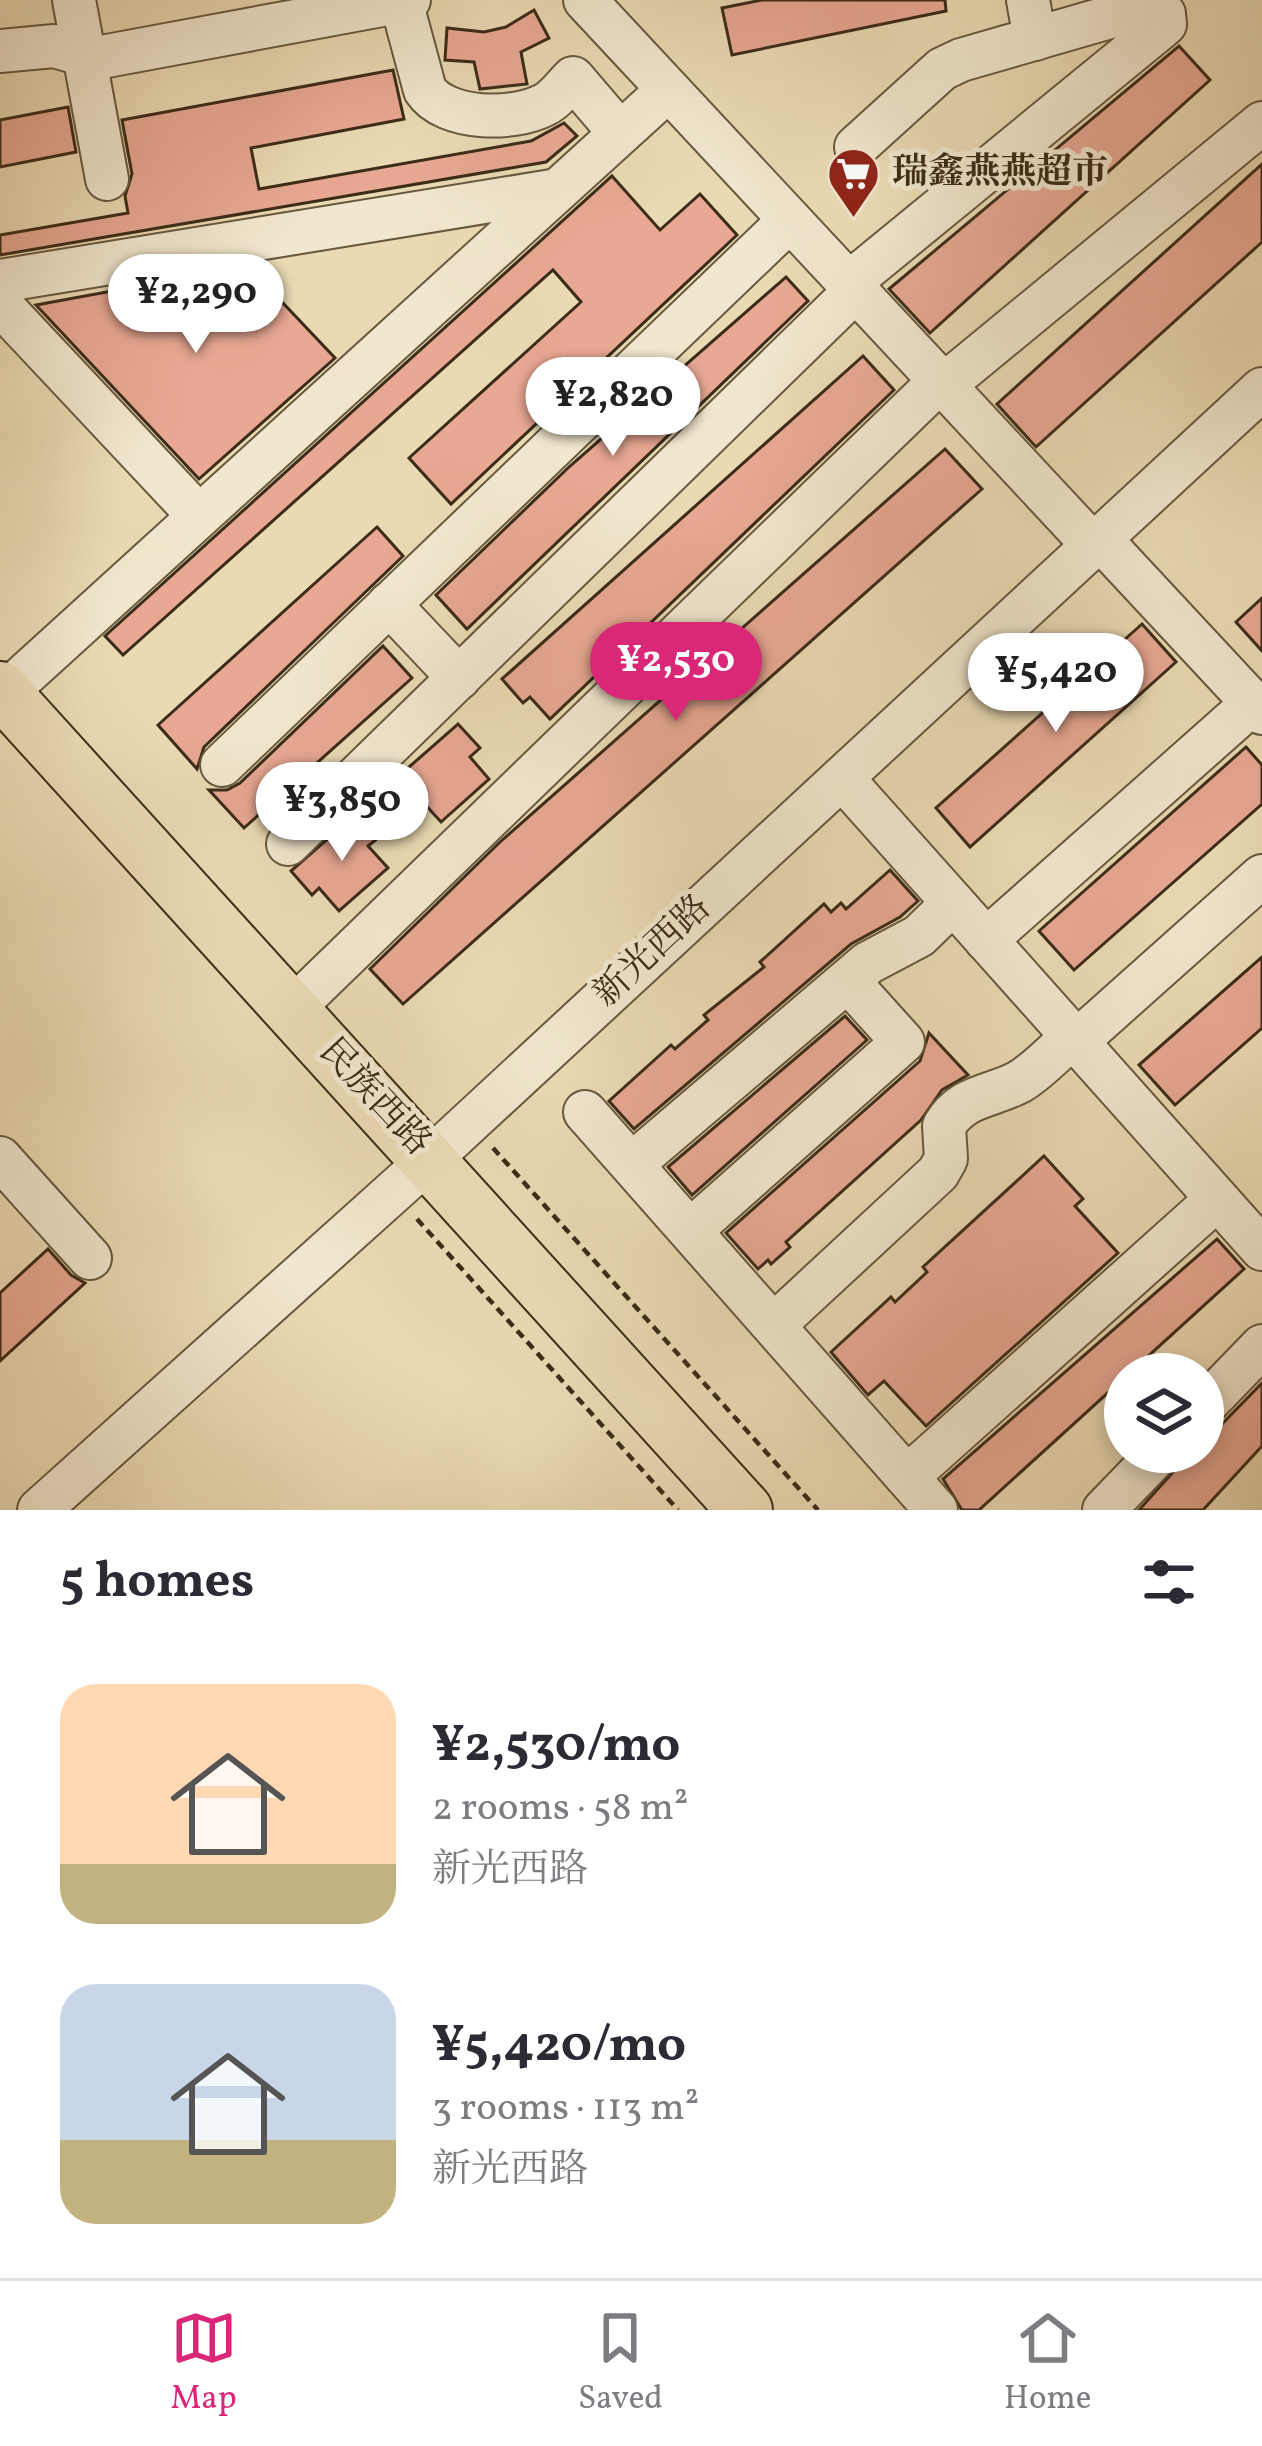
<!DOCTYPE html>
<html lang="en">
<head>
<meta charset="utf-8">
<style>
  :root { --surface:#fff; --page:#f7f7f7; --text:#2b2b33; --muted:#7c7c81; --line:#e1e1e2; --accent:#db2777 }
  body { margin:0; font-family:Vollkorn,"Noto Serif SC",serif; background:var(--page); color:var(--text); height:100vh; display:flex; flex-direction:column; font-size:45px; white-space:nowrap }
  * { box-sizing:border-box; margin:0 }
  p { font-size:39px; color:var(--muted) }
  .icon { flex:none; width:66px; height:66px; fill:none; stroke:currentColor; stroke-width:2; stroke-linecap:round; stroke-linejoin:round }
  .map { position:relative; height:1510px; overflow:hidden }
  .drawer { display:flex; flex-direction:column; background:var(--surface); flex:1 }
  .drawer>* { flex:none }
  .controls { position:absolute; left:1104px; top:1353px; display:grid; gap:24px }
  .controls a { display:grid; place-items:center; width:120px; height:120px; border-radius:50%; background:var(--surface); box-shadow:0 6px 18px #0003; font-size:60px }
  .price { position:absolute; translate:-50% -102px; padding:0 27px; border-radius:42px; background:#fff; color:#222; font-size:39px; line-height:78px; filter:drop-shadow(0 3px 6px #0008) }
  .price::after { content:''; position:absolute; left:50%; top:72px; width:36px; height:27px; margin-left:-18px; background:inherit; clip-path:polygon(0 0,100% 0,50% 100%) }
  .price.active { background:var(--accent); color:#fff }
  ul { padding:0; list-style:none }
  li { display:flex; align-items:center; gap:36px; height:300px; padding:0 60px }
  li span { display:grid; place-items:center; flex:none; width:336px; height:240px; border-radius:36px; color:#555 }
  li>.icon { margin-inline-start:auto }
  span .icon { width:144px; height:144px; fill:#fffc; stroke-width:1 }
  li b { font-size:51px }
  h2 { display:flex; justify-content:space-between; align-items:center; height:144px; padding:0 60px; font-size:51px }
  .dock { display:flex; justify-content:space-around; align-items:center; height:168px; border-top:3px solid var(--line); background:var(--surface); font-size:33px; color:var(--muted) }
  .dock a { display:grid; justify-items:center; gap:6px }
  .dock .active { color:var(--accent) }
  .map>svg:first-child { display:block }
  .building { fill:#e8a893; stroke:#3b2c17; stroke-width:3 }
  .lines { fill:none; stroke-linecap:round; stroke-linejoin:round }
  .minor-casing { stroke:#67583e; stroke-width:46 }
  .major-casing { stroke:#3b2c17; stroke-width:58 }
  .path { stroke:#3b2c17; stroke-width:4.5; stroke-dasharray:9 6; stroke-linecap:butt }
  .minor { stroke:#f1e7ce; stroke-width:42 }
  .major { stroke:#eadab4; stroke-width:54 }
  .labels { text-anchor:middle; dominant-baseline:central; stroke-width:10; stroke-linejoin:round; paint-order:stroke }
  .poi-label { font-size:36px; font-weight:bold; fill:#3b2c17; stroke:#f1e7ce; text-anchor:start }
  .street-label { font-size:36px; fill:#3b2c17; stroke:#f1e7ce }
</style>
</head>
<body>
<div class="map">
<svg width="1262" height="1510" viewBox="0 0 1262 1510">
  <rect width="100%" height="100%" fill="#eadab4"/>
  <filter id="stains"><feTurbulence type="fractalNoise" baseFrequency=".00167" numOctaves="4"/><feColorMatrix values="0 0 0 0 .2 0 0 0 0 .09 0 0 0 0 .02 0 0 0 .5 -.17"/></filter>
  <radialGradient id="worn" r=".72"><stop offset=".6" stop-color="#630" stop-opacity="0"/><stop offset="1" stop-color="#630" stop-opacity=".3"/></radialGradient>
  <g class="building">
    <polygon points="762,0 945,0 946,11 732,55 722,8"/>
    <polygon points="534,10 549,38 521,52 527,84 480,89 474,62 445,60 447,28 484,32 506,27"/>
    <polygon points="1179,46 1210,80 930,333 889,289"/>
    <polygon points="393,70 404,119 251,148 259,189 531,141 564,123 577,136 546,162 0,255 0,235 128,213 125,196 132,174 122,120"/>
    <polygon points="68,107 76,152 0,167 0,120"/>
    <polygon points="1262,164 1262,242 1036,447 997,404"/>
    <polygon points="612,176 660,230 700,194 737,235 451,504 409,458 581,302 553,270 123,655 105,636"/>
    <polygon points="248,266 335,358 199,479 36,305"/>
    <polygon points="786,277 808,301 467,629 436,595 570,466"/>
    <polygon points="863,356 894,390 550,719 530,697 523,703 502,679"/>
    <polygon points="945,449 982,489 403,1004 370,969 500,842"/>
    <polygon points="377,527 403,556 204,747 197,769 158,725"/>
    <polygon points="1262,598 1262,651 1236,622"/>
    <polygon points="1142,624 1176,662 970,847 936,808"/>
    <polygon points="383,646 412,678 244,828 209,790 227,790 240,783"/>
    <polygon points="458,724 480,748 470,757 489,779 441,822 421,800 413,806 392,782"/>
    <polygon points="1246,747 1262,765 1262,804 1074,970 1039,931"/>
    <polygon points="357,813 378,838 368,846 388,868 339,911 319,888 312,895 291,871"/>
    <polygon points="890,870 918,901 900,917 851,944 634,1129 609,1101 671,1045 675,1049 708,1020 704,1015 764,967 760,962 824,904 831,912 841,903 846,909"/>
    <polygon points="1262,957 1262,1028 1175,1105 1139,1065"/>
    <polygon points="845,1016 867,1040 692,1195 668,1167"/>
    <polygon points="929,1033 968,1075 942,1090 921,1120 786,1242 790,1247 771,1264 768,1260 758,1269 726,1233 920,1061"/>
    <polygon points="1044,1156 1083,1199 1075,1206 1118,1253 926,1426 884,1381 868,1395 831,1352 891,1297 895,1302 927,1272 923,1267"/>
    <polygon points="1217,1239 1244,1269 979,1510 962,1510 943,1479"/>
    <polygon points="48,1249 71,1275 85,1283 0,1361 0,1293"/>
    <polygon points="1262,1383 1262,1446 1203,1510 1139,1510 1191,1452 1203,1452 1203,1432 1221,1425"/>
  </g>
  <g class="lines">
    <defs>
      <g id="minor">
        <polyline points="74,0 107,179"/>
        <polyline points="585,0 1093,545"/>
        <polyline points="1028,0 1035,39"/>
        <path d="M401,1L425,90C446,121 513,121 544,105C555,100 564,87 573,78L620,133"/>
        <polyline points="0,51 54,46 96,58 409,0"/>
        <polyline points="0,281 558,190"/>
        <polyline points="849,283 1158,30 1165,24 1164,14 1141,8 961,60 942,69 856,147"/>
        <polyline points="0,304 198,515"/>
        <polyline points="944,385 1262,123"/>
        <polyline points="1100,539 1262,713"/>
        <polyline points="389,604 459,678"/>
        <polyline points="4,694 668,90"/>
        <polyline points="222,765 790,220"/>
        <polyline points="842,778 1262,1249"/>
        <polyline points="288,844 856,290"/>
        <polyline points="986,940 1253,703"/>
        <polyline points="291,1010 940,381"/>
        <polyline points="1076,1042 1262,876"/>
        <polyline points="585,1112 936,1510"/>
        <polyline points="0,1158 90,1258"/>
        <polyline points="632,1164 868,963 919,936 953,903"/>
        <polyline points="691,1230 903,1042 848,981"/>
        <path d="M775,1324L938,1173L946,1159L944,1126C962,1095 991,1097 1019,1082C1038,1071 1055,1052 1072,1037"/>
        <polyline points="1203,1407 1262,1346"/>
        <polyline points="907,1477 1217,1199"/>
        <polyline points="39,1510 430,1159 1262,389"/>
        <polyline points="1104,1510 1160,1452"/>
      </g>
      <polyline id="major" points="0,689 745,1510"/>
    </defs>
    <use href="#minor" class="minor-casing"/>
    <use href="#major" class="major-casing"/>
    <g class="path">
      <polyline points="493,1148 818,1510"/>
      <polyline points="417,1219 678,1510"/>
    </g>
    <use href="#minor" class="minor"/>
    <use href="#major" class="major"/>
  </g>
  <defs>
    <symbol id="supermarket-pin" viewBox="-11 -11 22 30"><path d="M0 17L-7.5 6A9.5 9.5 0 1 1 7.5 6Z" fill="#8f2418" stroke="#f1e7ce"/><path d="M-6-5.5h2.5l.6 2H6L4.5 2H-2.5L-4.4-4H-6ZM-1.5 3.2a1.3 1.3 0 1 0 .1 0ZM3 3.2a1.3 1.3 0 1 0 .1 0Z" fill="#fff"/></symbol>
  </defs>
  <g fill-rule="evenodd">
    <use href="#supermarket-pin" x="824" y="144" width="59" height="81"/>
  </g>
  <g class="labels">
    <g class="poi-label">
      <text x="892" y="174">瑞鑫燕燕超市</text>
    </g>
    <g class="street-label">
      <text transform="translate(653 952) rotate(-43)">新光西路</text>
      <text transform="translate(374 1098) rotate(47)">民族西路</text>
    </g>
  </g>
  <rect width="100%" height="100%" filter="url(#stains)"/>
  <rect width="100%" height="100%" fill="url(#worn)"/>
</svg>
<div class="controls">
<a><svg class="icon" aria-label="layers" viewBox="0 0 24 24"><path d="M12 4l9 5-9 5-9-5zM3 14l9 5 9-5"/></svg></a>
</div>
<b class="price" style="left:196px;top:356px">¥2,290</b>
<b class="price" style="left:613px;top:459px">¥2,820</b>
<b class="price active" style="left:676px;top:724px">¥2,530</b>
<b class="price" style="left:1056px;top:735px">¥5,420</b>
<b class="price" style="left:342px;top:864px">¥3,850</b>
</div>
<section class="drawer">
<h2>5 homes<svg class="icon" aria-label="filters" viewBox="0 0 24 24"><path d="M4 7h16M4 17h16"/><circle cx="9" cy="7" r="2"/><circle cx="15" cy="17" r="2"/></svg></h2>
<ul>
<li><span style="background:linear-gradient(#ffd9b3 75%,#c2b280 0)"><svg class="icon" aria-label="home" viewBox="0 0 24 24"><path d="M3 11l9-7 9 7M6 9v11h12V9"/></svg></span><div><b>¥2,530/mo</b><p>2 rooms · 58 m²</p><p>新光西路</p></div></li>
<li><span style="background:linear-gradient(#c9d6e8 65%,#c2b280 0)"><svg class="icon" aria-label="home" viewBox="0 0 24 24"><path d="M3 11l9-7 9 7M6 9v11h12V9"/></svg></span><div><b>¥5,420/mo</b><p>3 rooms · 113 m²</p><p>新光西路</p></div></li>
</ul>
</section>
<nav class="dock">
<a class="active"><svg class="icon" aria-label="map" viewBox="0 0 24 24"><path d="M3 6l6-2 6 2 6-2v14l-6 2-6-2-6 2zM9 4v14M15 6v14"/></svg>Map</a>
<a><svg class="icon" aria-label="saved" viewBox="0 0 24 24"><path d="M7 4h10v16l-5-4-5 4z"/></svg>Saved</a>
<a><svg class="icon" aria-label="home" viewBox="0 0 24 24"><path d="M3 11l9-7 9 7M6 9v11h12V9"/></svg>Home</a>
</nav>
</body>
</html>
